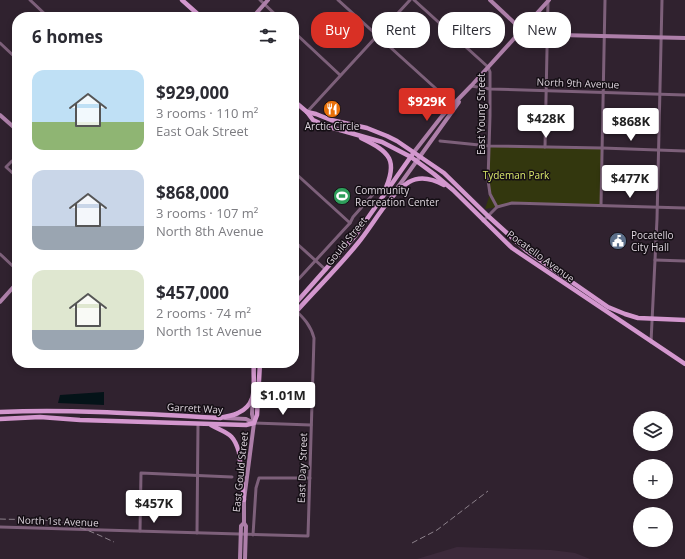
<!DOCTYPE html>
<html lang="en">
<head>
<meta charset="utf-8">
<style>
  :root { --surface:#fff; --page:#f2f2f3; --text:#2b2b33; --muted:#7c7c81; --accent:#d93025 }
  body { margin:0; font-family:"Open Sans",sans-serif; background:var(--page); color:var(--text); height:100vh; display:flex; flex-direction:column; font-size:15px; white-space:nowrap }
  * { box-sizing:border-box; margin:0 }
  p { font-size:13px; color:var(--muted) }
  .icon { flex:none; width:22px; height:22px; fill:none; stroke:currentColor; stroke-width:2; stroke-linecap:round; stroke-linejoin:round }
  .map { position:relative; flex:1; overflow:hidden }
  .panel { position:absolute; left:12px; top:12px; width:287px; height:356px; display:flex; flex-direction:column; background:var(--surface); border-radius:16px; box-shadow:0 2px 6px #0003 }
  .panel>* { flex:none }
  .top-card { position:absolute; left:311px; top:12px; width:314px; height:36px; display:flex; gap:8px }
  .controls { position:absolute; left:633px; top:411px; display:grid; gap:8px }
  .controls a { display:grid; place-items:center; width:40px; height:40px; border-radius:50%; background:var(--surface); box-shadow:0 2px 6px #0003; font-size:20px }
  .price { position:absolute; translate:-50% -34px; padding:0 9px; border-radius:4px; background:#fff; color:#222; font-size:13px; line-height:26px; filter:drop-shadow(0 1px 2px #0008) }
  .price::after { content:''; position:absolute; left:50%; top:24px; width:12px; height:9px; margin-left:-6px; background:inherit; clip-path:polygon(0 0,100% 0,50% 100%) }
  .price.active { background:var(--accent); color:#fff }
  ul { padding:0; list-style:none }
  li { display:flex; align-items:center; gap:12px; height:100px; padding:0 20px }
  li span { display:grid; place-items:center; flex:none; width:112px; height:80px; border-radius:12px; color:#555 }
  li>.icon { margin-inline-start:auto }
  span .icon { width:48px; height:48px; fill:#fffc; stroke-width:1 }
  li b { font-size:17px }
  h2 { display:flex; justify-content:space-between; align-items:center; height:48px; padding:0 20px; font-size:17px }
  .pill { padding:0 14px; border-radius:16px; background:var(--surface); box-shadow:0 2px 6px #0003; font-size:14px; line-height:36px }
  .pill.active { background:var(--accent); color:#fff }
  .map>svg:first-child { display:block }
  .built { fill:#3c2a3b }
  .green { fill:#33370e }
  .water { fill:#041318 }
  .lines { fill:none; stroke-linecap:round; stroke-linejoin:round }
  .street { stroke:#7d607a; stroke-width:3 }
  .secondary { stroke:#ad7fa9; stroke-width:4 }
  .primary { stroke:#d397ce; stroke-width:4.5 }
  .rail { stroke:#8c818b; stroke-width:1; stroke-dasharray:6 3; stroke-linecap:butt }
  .secondary-bridge { stroke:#ad7fa9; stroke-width:4 }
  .labels { text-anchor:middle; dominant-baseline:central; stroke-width:3; stroke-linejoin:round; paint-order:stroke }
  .street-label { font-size:10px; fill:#ded5de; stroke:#140e14 }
  .poi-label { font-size:10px; fill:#ded5de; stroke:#140e14; text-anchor:start }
  .park-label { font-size:10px; fill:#d9e76a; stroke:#140e14 }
</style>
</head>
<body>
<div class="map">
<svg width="685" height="559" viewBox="0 0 685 559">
  <rect width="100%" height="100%" fill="#30222f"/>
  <polygon class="built" points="457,547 551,550 575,553 590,559 417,559"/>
  <polygon class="green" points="489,146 602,148 601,205 512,203 497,207 485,209 490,194 488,188"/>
  <polygon class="water" points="104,392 104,405 58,403 60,395"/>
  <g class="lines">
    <g class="street">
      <polyline points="30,0 48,17"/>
      <polyline points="260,0 278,17"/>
      <polyline points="338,0 454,105"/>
      <polyline points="414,0 488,67 490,72 490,116 488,180 490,194 497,207"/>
      <polyline points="294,32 340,75"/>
      <polyline points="0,43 17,59"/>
      <polyline points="471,86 490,89 685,95"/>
      <polyline points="307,112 410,0"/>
      <polyline points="440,141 489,146 602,148 685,151"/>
      <polyline points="545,147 548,2"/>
      <polyline points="17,165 12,161 6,167 17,177"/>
      <polyline points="294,172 350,223"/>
      <polyline points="601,205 605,0"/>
      <polyline points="483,221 497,207 512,203 685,208"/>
      <polyline points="294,241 326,270"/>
      <polyline points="0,254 17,270"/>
      <polyline points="655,260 685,261"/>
      <polyline points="294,284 350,223 353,217 376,191"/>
      <polyline points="651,342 657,219 662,0"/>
      <polyline points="254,423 311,425"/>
      <path d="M0,527L308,536L314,338C311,326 304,318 294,309"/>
      <polyline points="140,531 141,473 232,477"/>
      <polyline points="197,533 198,424"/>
      <polyline points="253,535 256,488 259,478 310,478"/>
    </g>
    <g class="secondary">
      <polyline points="490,0 522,30"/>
      <polyline points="253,17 268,0"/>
      <polyline points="518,34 685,38"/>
      <polyline points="0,115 17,130"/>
      <polyline points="414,152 442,116 471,86 549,0"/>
      <polyline points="393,194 459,102"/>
      <polyline points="0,302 17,283"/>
      <polyline points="225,418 246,419 254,423"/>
      <polyline points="244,523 244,500 254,423 252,414 253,397"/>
    </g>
    <g class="primary">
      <polyline points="182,0 201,17"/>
      <polyline points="294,101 307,112 313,120 326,126 382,142 411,157 434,174 453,190 512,248 685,364"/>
      <polyline points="307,112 316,114 331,120 367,128 387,136 397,141 444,173 488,216 527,251 608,307 625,314 638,318 685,320"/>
      <path d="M361,138C390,152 399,160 384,192"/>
      <polyline points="294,305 355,236 412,155"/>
      <path d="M294,314C315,290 338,268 358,243C373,225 389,194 409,182C421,175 433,179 444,185"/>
      <path d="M0,412C73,409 147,414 220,418C226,416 233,416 238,413C260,403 252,382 254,363"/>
      <polyline points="0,419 40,417 80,420 246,425 254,423 257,415 260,363"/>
      <path d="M211,425C227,434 233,432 239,452L244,500"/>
    </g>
    <g class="rail">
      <path d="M0,519C22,520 46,518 68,524C84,528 99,535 114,542"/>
      <polyline points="412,543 437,530 488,491"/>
    </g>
    <g class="secondary-bridge">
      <polyline points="244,523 246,526 245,559"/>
      <polyline points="240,559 241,526 244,523"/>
    </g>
  </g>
  <defs>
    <symbol id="restaurant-disc" viewBox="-11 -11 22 22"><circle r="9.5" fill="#e8710a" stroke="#140e14"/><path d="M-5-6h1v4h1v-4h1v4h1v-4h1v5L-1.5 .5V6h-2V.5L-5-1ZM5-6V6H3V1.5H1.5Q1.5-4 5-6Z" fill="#fff"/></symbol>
    <symbol id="stadium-disc" viewBox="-11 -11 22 22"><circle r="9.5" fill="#2e9e5b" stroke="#140e14"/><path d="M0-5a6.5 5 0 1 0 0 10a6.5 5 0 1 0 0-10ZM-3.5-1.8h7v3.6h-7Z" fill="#fff"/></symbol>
    <symbol id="civic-disc" viewBox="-11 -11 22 22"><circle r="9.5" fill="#5c6f8a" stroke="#140e14"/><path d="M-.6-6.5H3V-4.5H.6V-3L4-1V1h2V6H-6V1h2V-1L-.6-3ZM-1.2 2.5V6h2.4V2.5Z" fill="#fff"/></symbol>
  </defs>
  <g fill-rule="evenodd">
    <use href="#restaurant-disc" x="322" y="99" width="20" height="20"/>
    <use href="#stadium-disc" x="332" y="186" width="20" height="20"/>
    <use href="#civic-disc" x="608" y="231" width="20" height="20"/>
  </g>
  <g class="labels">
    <g class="street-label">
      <text transform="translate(578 83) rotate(2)">North 9th Avenue</text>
      <text transform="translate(481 114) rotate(-90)">East Young Street</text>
      <text transform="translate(346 241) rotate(-51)">Gould Street</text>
      <text transform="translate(541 256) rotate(36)">Pocatello Avenue</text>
      <text transform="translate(195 408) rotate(3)">Garrett Way</text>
      <text transform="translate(302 468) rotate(-88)">East Day Street</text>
      <text transform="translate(240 472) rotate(-84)">East Gould Street</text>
      <text transform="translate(58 521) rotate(2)">North 1st Avenue</text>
    </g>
    <g class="poi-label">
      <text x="332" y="126" text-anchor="middle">Arctic Circle</text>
      <text x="355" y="190">Community<tspan x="355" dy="12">Recreation Center</tspan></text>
      <text x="631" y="235">Pocatello<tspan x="631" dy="12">City Hall</tspan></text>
    </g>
    <g class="park-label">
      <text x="516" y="175">Tydeman Park</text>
    </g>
  </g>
</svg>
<div class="controls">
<a><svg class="icon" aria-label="layers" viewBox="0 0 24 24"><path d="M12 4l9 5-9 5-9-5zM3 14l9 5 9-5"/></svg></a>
<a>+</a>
<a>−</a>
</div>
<b class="price active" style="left:427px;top:122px">$929K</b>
<b class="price" style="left:546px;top:139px">$428K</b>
<b class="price" style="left:631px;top:142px">$868K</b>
<b class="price" style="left:630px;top:199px">$477K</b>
<b class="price" style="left:283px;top:416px">$1.01M</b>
<b class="price" style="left:154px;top:524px">$457K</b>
<div class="top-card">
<a class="pill active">Buy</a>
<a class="pill">Rent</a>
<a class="pill">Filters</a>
<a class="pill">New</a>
</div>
<section class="panel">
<h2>6 homes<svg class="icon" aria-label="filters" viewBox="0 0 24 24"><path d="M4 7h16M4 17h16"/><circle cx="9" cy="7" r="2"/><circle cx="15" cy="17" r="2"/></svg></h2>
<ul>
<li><span style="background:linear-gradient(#bfe0f5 65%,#8fb573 0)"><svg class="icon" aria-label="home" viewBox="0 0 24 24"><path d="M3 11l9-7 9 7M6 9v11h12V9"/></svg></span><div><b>$929,000</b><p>3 rooms · 110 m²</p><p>East Oak Street</p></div></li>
<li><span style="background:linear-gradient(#c9d6e8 70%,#9aa5b1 0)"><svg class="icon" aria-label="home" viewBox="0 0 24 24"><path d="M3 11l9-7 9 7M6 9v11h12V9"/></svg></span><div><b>$868,000</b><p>3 rooms · 107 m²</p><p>North 8th Avenue</p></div></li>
<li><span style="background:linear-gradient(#dfe7d0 75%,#9aa5b1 0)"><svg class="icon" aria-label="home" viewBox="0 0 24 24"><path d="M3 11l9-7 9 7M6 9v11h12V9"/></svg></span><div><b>$457,000</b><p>2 rooms · 74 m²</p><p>North 1st Avenue</p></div></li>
</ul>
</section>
</div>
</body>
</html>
